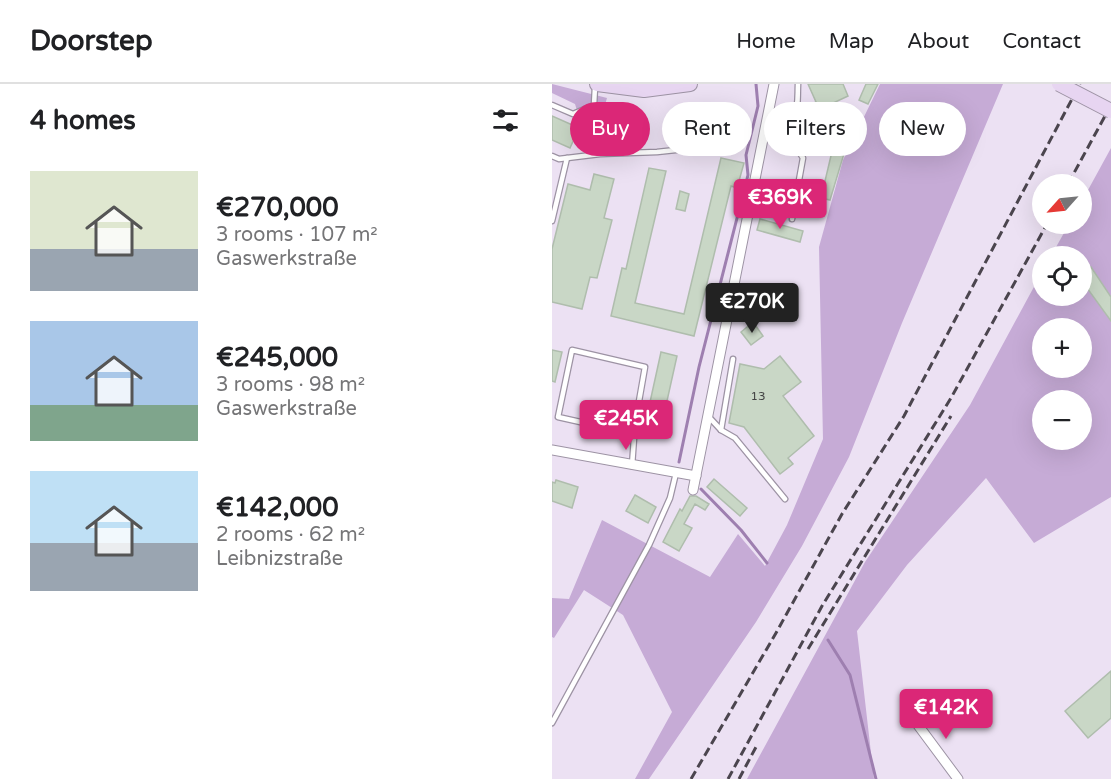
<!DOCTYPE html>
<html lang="en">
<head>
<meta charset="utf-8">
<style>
  :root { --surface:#fff; --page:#f2f2f2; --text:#202124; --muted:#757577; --line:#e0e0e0; --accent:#db2777 }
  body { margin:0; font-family:"Varela Round",sans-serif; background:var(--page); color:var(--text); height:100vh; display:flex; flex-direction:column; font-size:22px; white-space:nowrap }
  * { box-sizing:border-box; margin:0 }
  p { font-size:20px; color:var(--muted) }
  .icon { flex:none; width:33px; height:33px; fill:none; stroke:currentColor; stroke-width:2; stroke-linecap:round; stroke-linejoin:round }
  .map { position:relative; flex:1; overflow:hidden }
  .sheet { display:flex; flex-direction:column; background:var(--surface); width:552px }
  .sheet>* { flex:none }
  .top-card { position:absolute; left:18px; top:18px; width:450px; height:54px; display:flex; gap:12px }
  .needle { width:39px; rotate:243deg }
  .fabs { position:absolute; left:480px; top:90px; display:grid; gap:12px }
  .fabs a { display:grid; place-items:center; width:60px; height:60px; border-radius:50%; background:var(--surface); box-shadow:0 6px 24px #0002; font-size:30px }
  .price { position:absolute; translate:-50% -51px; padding:0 14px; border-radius:6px; background:var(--accent); color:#fff; font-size:20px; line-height:39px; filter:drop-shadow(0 2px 3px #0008) }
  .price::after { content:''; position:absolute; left:50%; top:36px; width:18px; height:14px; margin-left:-9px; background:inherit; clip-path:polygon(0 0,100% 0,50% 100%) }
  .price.on { background:#222; color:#fff }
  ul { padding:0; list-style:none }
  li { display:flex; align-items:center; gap:18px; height:150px; padding:0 30px }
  li span { display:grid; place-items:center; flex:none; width:168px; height:120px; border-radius:0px; color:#555 }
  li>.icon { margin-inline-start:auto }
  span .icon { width:72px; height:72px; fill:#fffc; stroke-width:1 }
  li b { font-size:26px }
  h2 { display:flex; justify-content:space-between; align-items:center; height:72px; padding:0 30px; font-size:26px }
  .chip { padding:0 21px; border-radius:27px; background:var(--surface); box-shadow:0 6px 24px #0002; font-size:21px; line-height:54px }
  .chip.on { background:var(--accent); color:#fff }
  header { display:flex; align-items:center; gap:36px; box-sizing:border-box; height:84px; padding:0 30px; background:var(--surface); border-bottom:2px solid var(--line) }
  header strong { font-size:28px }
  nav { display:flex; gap:33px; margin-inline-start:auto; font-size:21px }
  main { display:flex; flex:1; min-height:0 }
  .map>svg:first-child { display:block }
  .green { fill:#c6abd6; fill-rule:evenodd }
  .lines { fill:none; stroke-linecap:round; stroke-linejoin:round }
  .stream { stroke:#9e7fb0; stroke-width:3 }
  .building { fill:#c9d7c6; stroke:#afbdad; stroke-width:1.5 }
  .service-casing { stroke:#9d93a4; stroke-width:7 }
  .minor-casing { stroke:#9d93a4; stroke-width:11 }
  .secondary-casing { stroke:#9d93a4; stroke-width:16 }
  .service { stroke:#fff; stroke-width:4.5 }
  .minor { stroke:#fff; stroke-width:9 }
  .secondary { stroke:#e7d5f1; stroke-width:14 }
  .rail { stroke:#4b454e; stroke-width:3; stroke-dasharray:9 4.5; stroke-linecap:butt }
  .secondary-bridge-casing { stroke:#9d93a4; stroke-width:16; stroke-linecap:butt }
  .secondary-bridge { stroke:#e7d5f1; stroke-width:14 }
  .labels { text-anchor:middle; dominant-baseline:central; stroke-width:5; stroke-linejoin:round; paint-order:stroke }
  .number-label { font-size:12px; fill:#424243 }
</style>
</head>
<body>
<header>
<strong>Doorstep</strong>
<nav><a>Home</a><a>Map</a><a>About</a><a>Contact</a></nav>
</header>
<main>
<section class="sheet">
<h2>4 homes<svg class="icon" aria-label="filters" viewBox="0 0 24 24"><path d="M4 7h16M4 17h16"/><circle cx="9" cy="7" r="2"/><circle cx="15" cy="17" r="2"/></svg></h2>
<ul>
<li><span style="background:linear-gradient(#dfe7d0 65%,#9aa5b1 0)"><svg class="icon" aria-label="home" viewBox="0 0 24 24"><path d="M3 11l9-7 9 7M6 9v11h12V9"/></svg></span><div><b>€270,000</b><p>3 rooms · 107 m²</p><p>Gaswerkstraße</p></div></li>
<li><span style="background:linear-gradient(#a9c7e8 70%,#7fa58c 0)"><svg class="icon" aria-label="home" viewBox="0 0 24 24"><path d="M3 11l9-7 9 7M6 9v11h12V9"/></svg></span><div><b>€245,000</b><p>3 rooms · 98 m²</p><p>Gaswerkstraße</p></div></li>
<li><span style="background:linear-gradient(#bfe0f5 60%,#9aa5b1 0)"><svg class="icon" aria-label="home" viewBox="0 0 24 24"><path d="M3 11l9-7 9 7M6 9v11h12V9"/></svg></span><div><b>€142,000</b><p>2 rooms · 62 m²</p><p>Leibnizstraße</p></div></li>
</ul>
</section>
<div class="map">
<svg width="559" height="695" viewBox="0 0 559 695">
  <rect width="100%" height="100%" fill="#ece1f3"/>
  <g class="green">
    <polygon points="0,0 55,14 44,52 26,51 30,42 23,20 0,9"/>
    <polygon points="328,0 451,0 350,239 297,373 250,462 204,538 97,695 83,695 120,628 71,531 32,506 2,554 0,553 0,514 17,515 50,436 158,493 186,450 213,482 235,441 271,355 267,163 291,76"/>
    <path d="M559,64V413L482,459L434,394L355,481L305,547L322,695H195L313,478L418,321L490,188V212H530V172H499L517,140H530V117ZM490,244H530V284H490ZM490,316H530V356H490Z"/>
  </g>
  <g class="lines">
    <g class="stream">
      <polyline points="127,378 147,283 196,91 194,71 206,22 204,0"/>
      <polyline points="149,405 189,446 215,479"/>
      <polyline points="276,556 298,591 324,695"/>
    </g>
  </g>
  <g class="building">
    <polygon points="256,0 291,0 296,12 281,19 294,46 268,59 251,24 264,18"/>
    <polygon points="314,0 326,0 316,20 307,16"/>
    <polygon points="162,29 179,34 174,55 160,51 161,48 157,47"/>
    <polygon points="0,32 27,44 18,64 0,56"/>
    <polygon points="282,59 294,63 278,116 269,114"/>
    <polygon points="169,74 192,79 185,104 179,102 142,252 59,232 70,184 74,185 97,84 114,87 83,219 132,230"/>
    <polygon points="42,90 62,95 52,134 60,136 45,194 38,193 30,225 0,218 0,165 16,100 38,106"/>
    <polygon points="128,107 137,110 133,127 124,125"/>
    <polygon points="208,135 251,147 248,158 205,146"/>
    <polygon points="539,183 559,213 559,237 530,197 530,191"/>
    <polygon points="201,238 211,252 199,261 189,248"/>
    <polygon points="0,266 10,268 3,298 0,297"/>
    <polygon points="109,268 125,272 109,344 93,341"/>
    <polygon points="228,272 249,298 231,312 262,352 236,374 241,380 228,390 192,343 177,339 188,280 212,285"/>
    <polygon points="162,395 195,424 188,432 155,403"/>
    <polygon points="4,396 26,403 20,424 0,417 0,398 3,399"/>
    <polygon points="83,411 104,423 96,439 74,427"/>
    <polygon points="138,412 144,412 157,420 153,426 143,420 132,440 140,444 127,467 111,458 128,425 130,427"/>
    <polygon points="559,587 559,634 536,654 513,627"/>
  </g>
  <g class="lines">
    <defs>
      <g id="service">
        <polyline points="0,21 21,30 42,21 43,3"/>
        <path d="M217,34C249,41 245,25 246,0"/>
        <polyline points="227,36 251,74 240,135"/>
        <polyline points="0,72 7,75 48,70 105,68 180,60"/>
        <polyline points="0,137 15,74"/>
        <polyline points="156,332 169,346 183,354 233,415"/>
        <polyline points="169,346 181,275"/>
        <polyline points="80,382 83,340 93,283 20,266 6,333 82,350"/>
        <polyline points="0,639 97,461 118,414 124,389"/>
      </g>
      <g id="minor">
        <polyline points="0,366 144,392"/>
        <polyline points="141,406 222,0"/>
        <polyline points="360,633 406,695"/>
      </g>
      <polyline id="secondary" points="45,0 92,6 138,0"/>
    </defs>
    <use href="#service" class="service-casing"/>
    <use href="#minor" class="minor-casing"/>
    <use href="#secondary" class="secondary-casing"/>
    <use href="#service" class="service"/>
    <use href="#minor" class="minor"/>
    <use href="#secondary" class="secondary"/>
    <g class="rail">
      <polyline points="516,100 559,21"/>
      <polyline points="256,565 399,332"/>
      <polyline points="139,695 224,549 290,430 352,332 528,0"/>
      <polyline points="176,695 270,522 399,314 495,140"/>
      <polyline points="187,695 204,663"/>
    </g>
    <defs>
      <polyline id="secondary-bridge" points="507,0 559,27"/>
    </defs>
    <use href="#secondary-bridge" class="secondary-bridge-casing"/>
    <use href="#secondary-bridge" class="secondary-bridge"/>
  </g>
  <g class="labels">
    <g class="number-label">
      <text x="206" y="312">13</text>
    </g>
  </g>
</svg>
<div class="fabs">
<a><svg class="needle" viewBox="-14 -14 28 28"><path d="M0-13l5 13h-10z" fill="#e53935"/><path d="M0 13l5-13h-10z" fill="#757577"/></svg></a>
<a><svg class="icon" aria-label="locate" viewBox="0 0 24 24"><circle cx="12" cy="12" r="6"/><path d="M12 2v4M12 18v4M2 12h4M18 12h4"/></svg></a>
<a>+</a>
<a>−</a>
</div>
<b class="price" style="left:228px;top:146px">€369K</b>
<b class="price on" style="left:200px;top:250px">€270K</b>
<b class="price" style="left:74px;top:367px">€245K</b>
<b class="price" style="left:394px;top:656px">€142K</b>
<div class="top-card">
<a class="chip on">Buy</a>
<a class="chip">Rent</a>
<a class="chip">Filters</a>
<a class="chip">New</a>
</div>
</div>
</main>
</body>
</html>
